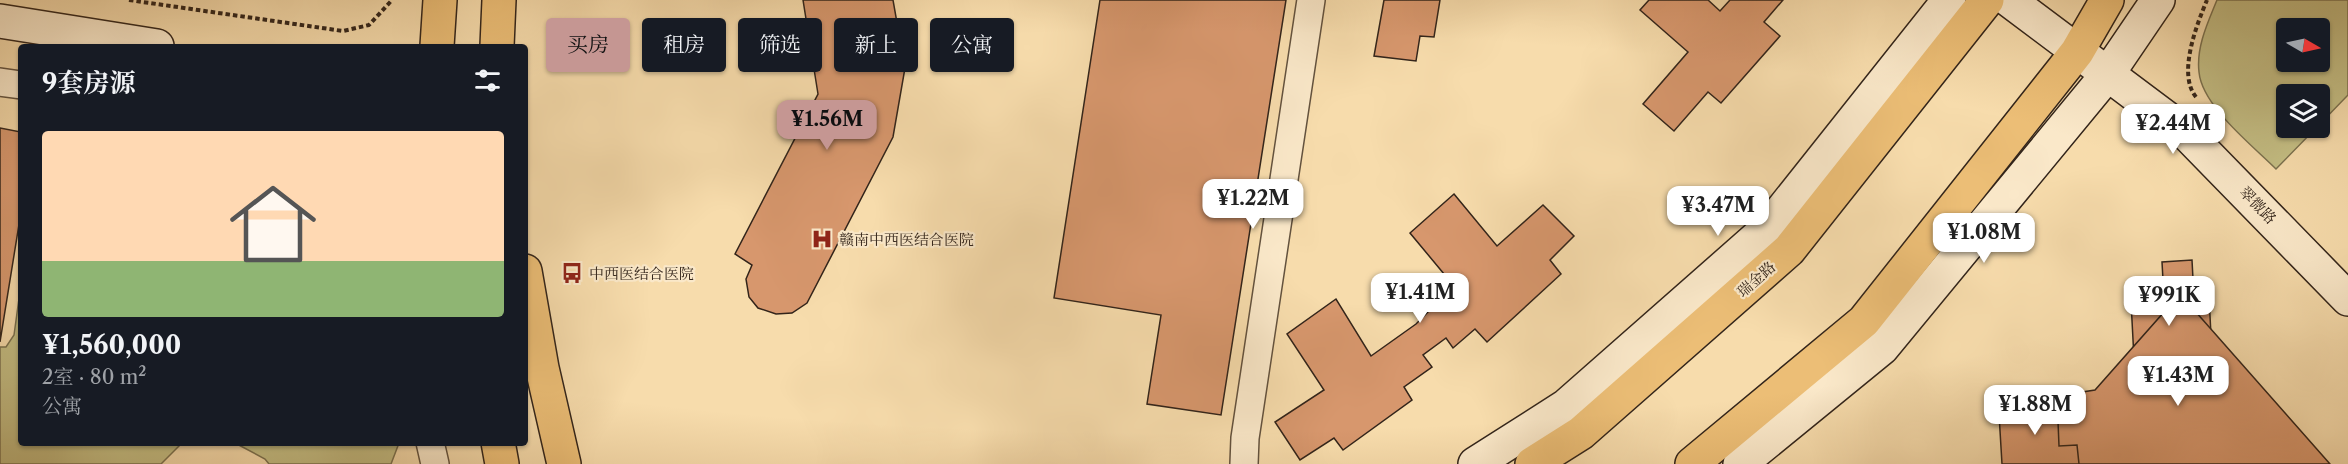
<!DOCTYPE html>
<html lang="zh">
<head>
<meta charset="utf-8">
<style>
  :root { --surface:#171b24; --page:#242831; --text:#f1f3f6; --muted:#9ea1a6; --accent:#c59692 }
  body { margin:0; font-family:"Libre Caslon Text","Noto Serif SC",serif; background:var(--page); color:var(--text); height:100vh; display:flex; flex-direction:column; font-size:22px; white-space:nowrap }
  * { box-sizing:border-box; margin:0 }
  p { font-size:20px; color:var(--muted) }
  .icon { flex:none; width:33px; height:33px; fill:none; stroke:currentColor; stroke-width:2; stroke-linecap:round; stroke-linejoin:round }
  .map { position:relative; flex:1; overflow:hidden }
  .details { position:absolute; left:18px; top:44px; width:510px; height:402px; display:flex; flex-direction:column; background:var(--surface); border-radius:6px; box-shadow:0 2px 4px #0004 }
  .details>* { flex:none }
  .top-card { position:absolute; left:546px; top:18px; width:570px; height:54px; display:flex; gap:12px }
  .needle { width:39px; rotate:99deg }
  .controls { position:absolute; left:2276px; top:18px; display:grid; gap:12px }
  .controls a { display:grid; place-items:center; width:54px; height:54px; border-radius:6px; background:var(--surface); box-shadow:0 2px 4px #0004; font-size:30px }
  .price { position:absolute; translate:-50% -51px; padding:0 14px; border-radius:12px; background:#fff; color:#222; font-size:20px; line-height:39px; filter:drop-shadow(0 2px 3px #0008) }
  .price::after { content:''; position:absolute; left:50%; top:36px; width:18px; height:14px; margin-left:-9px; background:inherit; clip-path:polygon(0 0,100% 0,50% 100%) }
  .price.current { background:var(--accent); color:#111 }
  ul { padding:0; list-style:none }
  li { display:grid; align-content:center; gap:12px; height:318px; padding:0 24px }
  li span { display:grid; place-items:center; height:186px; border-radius:6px; color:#555 }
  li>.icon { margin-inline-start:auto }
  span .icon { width:108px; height:108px; fill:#fffc; stroke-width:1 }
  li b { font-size:26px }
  h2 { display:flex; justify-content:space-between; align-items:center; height:72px; padding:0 24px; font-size:26px }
  .chip { padding:0 21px; border-radius:6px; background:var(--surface); box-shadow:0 2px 4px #0004; font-size:21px; line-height:54px }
  .chip.current { background:var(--accent); color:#111 }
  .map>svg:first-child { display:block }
  .green { fill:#c4be84; stroke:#7b714f; stroke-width:1.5; fill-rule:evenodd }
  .building { fill:#d7976d; stroke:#32241a; stroke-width:1.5 }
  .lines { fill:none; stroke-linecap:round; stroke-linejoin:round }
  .street-casing { stroke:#63523e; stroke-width:30 }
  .secondary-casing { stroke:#32241a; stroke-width:36 }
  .primary-casing { stroke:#32241a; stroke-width:36 }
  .path { stroke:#32241a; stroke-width:4; stroke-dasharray:4.5 3; stroke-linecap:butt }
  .street { stroke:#fae8c9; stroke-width:27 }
  .secondary { stroke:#fae8c9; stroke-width:33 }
  .primary { stroke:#ecbe76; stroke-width:33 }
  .labels { text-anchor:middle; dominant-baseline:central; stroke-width:4.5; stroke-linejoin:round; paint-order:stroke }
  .street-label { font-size:15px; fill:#32241a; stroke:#fae8c9 }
  .poi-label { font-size:15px; fill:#32241a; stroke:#fae8c9; text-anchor:start }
</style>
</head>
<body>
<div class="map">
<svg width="2348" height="464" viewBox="0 0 2348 464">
  <rect width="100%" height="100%" fill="#f7dcac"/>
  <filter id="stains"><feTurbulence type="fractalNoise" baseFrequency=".00333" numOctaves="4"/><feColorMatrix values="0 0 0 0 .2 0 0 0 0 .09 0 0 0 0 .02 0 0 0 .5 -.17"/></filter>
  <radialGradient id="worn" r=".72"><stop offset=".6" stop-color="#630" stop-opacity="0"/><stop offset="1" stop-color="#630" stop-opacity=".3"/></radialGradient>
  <g class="green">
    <path d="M2217,0H2348V95L2319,125V94H2286V128H2316L2276,169C2252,145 2202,106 2199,72C2196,47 2208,22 2217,0ZM2286,28H2319V62H2286Z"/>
    <polygon points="21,284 21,442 182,443 161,464 0,464 0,347 6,347 14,335"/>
    <polygon points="235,443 399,442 399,443 391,464 269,464 265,459"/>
  </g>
  <g class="building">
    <polygon points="803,0 893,0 905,68 893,137 807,303 792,313 776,314 758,308 749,297 746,279 752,265 735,254 818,94"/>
    <polygon points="1100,0 1286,0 1221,415 1147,404 1161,315 1054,298"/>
    <polygon points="1384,0 1440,0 1434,37 1420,36 1416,61 1374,56"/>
    <polygon points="1649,0 1708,0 1720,11 1730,0 1783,0 1764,22 1780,36 1721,103 1708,92 1674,131 1643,104 1688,52 1640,10"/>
    <polygon points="0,128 21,132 21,212 0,342"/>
    <polygon points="1454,194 1497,246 1543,205 1574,236 1550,260 1561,274 1487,342 1475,329 1453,348 1446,338 1423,355 1432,367 1404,387 1412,400 1343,450 1334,438 1300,460 1275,422 1324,390 1287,334 1336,299 1371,356 1416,324 1454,286 1410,233"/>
    <polygon points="2192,260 2194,298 2209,297 2211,335 2198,335 2201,377 2191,377 2192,394 2169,396 2168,376 2135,378 2130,282 2163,280 2162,262"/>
    <polygon points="2180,294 2330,464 2055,464 2050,397 2095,390"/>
    <polygon points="2057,397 2059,446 2077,445 2079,464 2002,464 1999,414 2032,412 2031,398"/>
  </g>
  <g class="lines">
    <defs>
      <g id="street">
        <polyline points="0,82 21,85"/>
        <polyline points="430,442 435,464"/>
        <polyline points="1244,464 1245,438 1311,0"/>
      </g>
      <g id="secondary">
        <polyline points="2009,0 2185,132 2348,299"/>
        <polyline points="0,21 157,46"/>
        <polyline points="1475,464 1566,406 1767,229 1949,0"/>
        <polyline points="1740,464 1882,348 2107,75 2158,0"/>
      </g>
      <g id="primary">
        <polyline points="437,46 440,0"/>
        <polyline points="497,46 499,0"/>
        <polyline points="525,271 542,368 564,464"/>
        <polyline points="498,442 502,464"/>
        <polyline points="1532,464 1581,433 1789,250 1987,0"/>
        <polyline points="1692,464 1864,321 2077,52 2107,0"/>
      </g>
    </defs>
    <use href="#street" class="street-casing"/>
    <use href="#secondary" class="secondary-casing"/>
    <use href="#primary" class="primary-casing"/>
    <g class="path">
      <polyline points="129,0 343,31 369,25 392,0"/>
      <path d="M2196,97C2177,74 2197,24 2207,0"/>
    </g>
    <use href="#street" class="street"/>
    <use href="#secondary" class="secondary"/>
    <use href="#primary" class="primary"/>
  </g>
  <defs>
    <symbol id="hospital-bare" viewBox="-9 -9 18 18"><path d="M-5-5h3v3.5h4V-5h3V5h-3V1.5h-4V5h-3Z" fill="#8f2418" stroke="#fae8c9" stroke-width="2.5" paint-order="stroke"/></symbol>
    <symbol id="bus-bare" viewBox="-9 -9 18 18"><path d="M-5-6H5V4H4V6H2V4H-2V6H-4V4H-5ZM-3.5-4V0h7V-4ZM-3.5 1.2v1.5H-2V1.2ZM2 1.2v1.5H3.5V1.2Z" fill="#8f2418" stroke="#fae8c9" stroke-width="2.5" paint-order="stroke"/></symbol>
  </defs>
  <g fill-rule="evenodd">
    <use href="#hospital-bare" x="807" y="224" width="30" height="30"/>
    <use href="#bus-bare" x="557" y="258" width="30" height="30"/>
  </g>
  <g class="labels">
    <g class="street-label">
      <text transform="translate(2258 205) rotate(46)">翠微路</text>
      <text transform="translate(1756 279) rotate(-41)">瑞金路</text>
    </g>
    <g class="poi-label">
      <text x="839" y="239">赣南中西医结合医院</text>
      <text x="589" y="273">中西医结合医院</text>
    </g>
  </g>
  <rect width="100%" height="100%" filter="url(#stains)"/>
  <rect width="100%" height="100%" fill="url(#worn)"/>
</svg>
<div class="controls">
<a><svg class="needle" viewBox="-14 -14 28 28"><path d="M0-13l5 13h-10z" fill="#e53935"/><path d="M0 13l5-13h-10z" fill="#9ea1a6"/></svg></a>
<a><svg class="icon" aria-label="layers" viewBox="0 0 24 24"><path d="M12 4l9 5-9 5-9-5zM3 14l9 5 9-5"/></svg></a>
</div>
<b class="price current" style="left:827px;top:151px">¥1.56M</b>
<b class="price" style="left:2173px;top:155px">¥2.44M</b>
<b class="price" style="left:1253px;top:230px">¥1.22M</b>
<b class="price" style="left:1718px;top:237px">¥3.47M</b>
<b class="price" style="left:1984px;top:264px">¥1.08M</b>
<b class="price" style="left:1420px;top:324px">¥1.41M</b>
<b class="price" style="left:2169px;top:327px">¥991K</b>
<b class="price" style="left:2178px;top:407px">¥1.43M</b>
<b class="price" style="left:2035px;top:436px">¥1.88M</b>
<div class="top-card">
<a class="chip current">买房</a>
<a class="chip">租房</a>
<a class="chip">筛选</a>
<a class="chip">新上</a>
<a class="chip">公寓</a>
</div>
<section class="details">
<h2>9套房源<svg class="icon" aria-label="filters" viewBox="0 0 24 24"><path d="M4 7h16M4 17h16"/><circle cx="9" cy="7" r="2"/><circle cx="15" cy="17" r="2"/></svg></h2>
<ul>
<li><span style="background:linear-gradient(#ffd9b3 70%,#8fb573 0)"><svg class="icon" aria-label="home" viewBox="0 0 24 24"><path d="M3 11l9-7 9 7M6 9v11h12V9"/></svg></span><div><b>¥1,560,000</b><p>2室 · 80 m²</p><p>公寓</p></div></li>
</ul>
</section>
</div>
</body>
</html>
